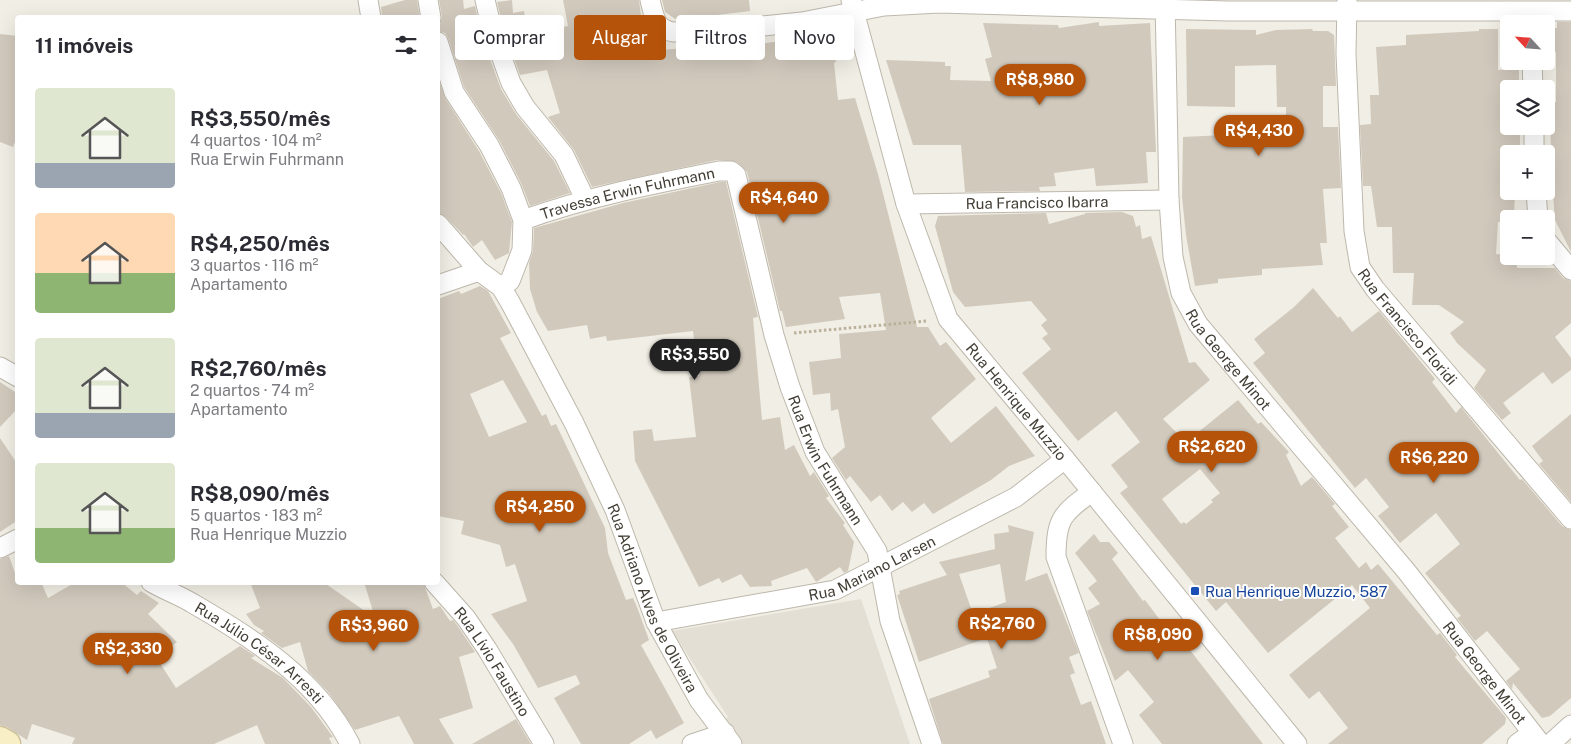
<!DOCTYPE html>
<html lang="pt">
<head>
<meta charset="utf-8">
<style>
  :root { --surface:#fff; --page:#f7f7f7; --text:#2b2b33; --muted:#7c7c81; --accent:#b45309 }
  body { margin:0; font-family:"Public Sans",sans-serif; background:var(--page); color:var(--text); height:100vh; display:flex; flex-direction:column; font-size:19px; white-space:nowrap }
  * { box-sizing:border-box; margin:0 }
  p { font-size:16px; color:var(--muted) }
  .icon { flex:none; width:28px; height:28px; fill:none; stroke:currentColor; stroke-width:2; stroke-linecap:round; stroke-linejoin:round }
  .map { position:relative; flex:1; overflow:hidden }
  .drawer { position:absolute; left:15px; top:15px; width:425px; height:570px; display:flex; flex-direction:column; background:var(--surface); border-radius:5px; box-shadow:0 5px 20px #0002 }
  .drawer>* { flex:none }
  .top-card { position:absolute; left:455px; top:15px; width:475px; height:45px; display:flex; gap:10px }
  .needle { width:32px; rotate:296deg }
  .controls { position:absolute; left:1500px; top:15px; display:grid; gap:10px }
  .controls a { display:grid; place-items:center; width:55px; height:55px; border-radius:5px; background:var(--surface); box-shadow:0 5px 20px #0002; font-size:25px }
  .price { position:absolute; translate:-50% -42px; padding:0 11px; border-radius:18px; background:var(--accent); color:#fff; font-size:16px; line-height:32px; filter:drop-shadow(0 1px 2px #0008) }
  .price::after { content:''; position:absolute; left:50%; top:30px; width:15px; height:11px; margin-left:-8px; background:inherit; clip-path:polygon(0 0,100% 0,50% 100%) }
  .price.selected { background:#222; color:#fff }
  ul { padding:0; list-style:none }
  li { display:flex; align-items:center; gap:15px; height:125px; padding:0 20px }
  li span { display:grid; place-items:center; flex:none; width:140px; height:100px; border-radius:5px; color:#555 }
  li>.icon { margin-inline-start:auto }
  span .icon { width:60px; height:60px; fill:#fffc; stroke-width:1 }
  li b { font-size:21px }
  h2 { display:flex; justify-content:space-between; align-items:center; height:60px; padding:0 20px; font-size:21px }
  .chip { padding:0 18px; border-radius:5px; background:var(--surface); box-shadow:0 5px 20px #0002; font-size:18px; line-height:45px }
  .chip.selected { background:var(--accent); color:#fff }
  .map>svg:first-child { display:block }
  .residential { fill:#e4dfd4 }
  .building { fill:#d1c9bc; fill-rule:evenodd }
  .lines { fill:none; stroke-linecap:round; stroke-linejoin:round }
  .minor-casing { stroke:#beb8ac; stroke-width:21 }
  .secondary-casing { stroke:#ccc198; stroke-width:29 }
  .path { stroke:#bbb19b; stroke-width:3; stroke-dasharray:2.5 2.5; stroke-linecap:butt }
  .minor { stroke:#fff; stroke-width:19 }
  .secondary { stroke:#f9efc7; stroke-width:26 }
  .transit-dot { fill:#1a4fb4; stroke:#fff; stroke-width:2 }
  .labels { text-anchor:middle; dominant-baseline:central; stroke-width:4; stroke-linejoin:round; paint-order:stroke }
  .street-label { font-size:15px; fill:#423e35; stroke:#fff }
  .transit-label { font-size:15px; fill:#164399; stroke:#fff; text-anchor:start }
</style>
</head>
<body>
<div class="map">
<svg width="1571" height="744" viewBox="0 0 1571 744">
  <rect width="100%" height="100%" fill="#f1eee5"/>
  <polygon class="residential" points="861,599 910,744 696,744 728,717 672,631"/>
  <g class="building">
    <polygon points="405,0 417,0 420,18 382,18 381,7"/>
    <polygon points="439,0 463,0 464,9 475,6 482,37 501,89 516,114 554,161 570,193 530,206 521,183 499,140 464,87 448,38 445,33 438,31 442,17"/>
    <polygon points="512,0 513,13 524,11 528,34 568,26 563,0 639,0 642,24 591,30 593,54 739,45 740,47 773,42 830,39 836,62 834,63 838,100 855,98 878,174 917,327 928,327 940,346 946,342 976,379 931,418 951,443 996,406 1035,456 1009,466 991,480 933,514 924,503 912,512 903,502 892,511 880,495 871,502 850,476 846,480 832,458 845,447 838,409 831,411 830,393 813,395 809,362 841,358 839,334 886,330 880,293 839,297 845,319 786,327 782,311 780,311 747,172 737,162 717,160 592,187 574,150 548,117 560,113 547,70 520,75 504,30 497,2"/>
    <polygon points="662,0 749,0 750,11 677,20 665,12"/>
    <polygon points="1099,22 1099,26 1150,23 1156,152 1146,152 1148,183 1096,186 1094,168 1054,173 1056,186 1039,187 1040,191 965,192 961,145 913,145 886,60 945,62 945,66 951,66 950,80 991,81 985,59 992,57 983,23 1058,25 1059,28"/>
    <polygon points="1557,22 1571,22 1571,252 1555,220 1552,182 1550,117 1551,102 1556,102 1556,52 1553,52 1554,28 1557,28"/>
    <polygon points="1186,29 1256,30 1256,35 1276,30 1312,29 1313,31 1328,31 1334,35 1336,86 1323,86 1323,127 1338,127 1341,188 1323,189 1327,243 1320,243 1323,265 1262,269 1262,275 1218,279 1218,283 1195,286 1186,235 1182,197 1183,137 1286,132 1286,107 1277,107 1276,65 1235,66 1235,107 1187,106"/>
    <polygon points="1479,29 1498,29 1498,70 1519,69 1519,89 1509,89 1509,126 1520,126 1520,150 1509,149 1509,191 1515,191 1514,219 1509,219 1509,222 1498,222 1496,254 1517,256 1517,268 1555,268 1563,278 1571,281 1571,323 1555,337 1571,358 1571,370 1552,384 1543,372 1503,403 1511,413 1502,420 1474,388 1486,370 1457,343 1450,333 1464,322 1439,305 1412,305 1414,273 1393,273 1392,227 1377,227 1371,186 1363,186 1360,125 1371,124 1370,95 1379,95 1376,47 1406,45 1406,35 1479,31"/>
    <polygon points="0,34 18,36 18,134 13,147 0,142"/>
    <polygon points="438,77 445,98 479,151 501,193 512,222 509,253 495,260 482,240 473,247 464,234 463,235 446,217 438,213"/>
    <polygon points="720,182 726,182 758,317 753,318 762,420 780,417 785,450 794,445 810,476 814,472 829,496 826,498 845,523 843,525 854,542 848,571 844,573 840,567 816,582 807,568 771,581 772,586 750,587 741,574 722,583 719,578 699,587 635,461 633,431 652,429 654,441 696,437 689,377 699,376 693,331 607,341 606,336 590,339 587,325 548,331 537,312 530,289 529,263 533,251 534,228 623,203"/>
    <path d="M1122,212L1133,216L1136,227L1140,225L1142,239L1151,236L1189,363L1195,362L1210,380L1163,419L1186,442L1238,400L1258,424L1261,422L1289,452L1286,455L1301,486L1312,477L1335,504L1332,506L1349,527L1335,538L1359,568L1366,562L1371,570L1378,564L1437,635L1440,633L1457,655L1455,657L1506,718L1505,724L1482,744H1328L1348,728L1319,691L1309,699L1289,675L1370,608L1352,585L1268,653L1226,602L1216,611L1120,493L1128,487L1111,465L1140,442L1116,411L1078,441L1022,373L1051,349L1042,338L1048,334L1041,325L1047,320L1031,301L965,307L953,292L935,226L938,216L1046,213L1049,224L1085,214V213ZM1200,469L1220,493L1211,500L1213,502L1186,524L1184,522L1181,524L1162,499Z"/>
    <path d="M480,286L488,291L511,333L500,338L542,416L546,414L551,426L556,424L605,528L608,553L626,600L633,598L637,607L649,640L641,645L684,723L656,739L651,730L629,744H581L554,698L580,684L576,675L538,688L513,644L491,614L527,601L515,564L506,567L500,545L461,534L464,521L438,516V299L459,291L461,294ZM503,380L527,422L489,437L470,394Z"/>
    <polygon points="1313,288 1338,318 1340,316 1352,332 1379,311 1435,379 1432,382 1456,413 1461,407 1520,480 1522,479 1562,526 1571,530 1571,698 1550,716 1542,718 1513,683 1512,689 1506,681 1520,669 1487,631 1475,641 1457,618 1461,616 1425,573 1460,544 1436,513 1400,543 1378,516 1389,507 1366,478 1355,488 1253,363 1265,353 1254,339 1294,307"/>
    <polygon points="0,382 18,394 18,408 0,427"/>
    <polygon points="1571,414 1571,502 1539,464 1543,461 1532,446"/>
    <polygon points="0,438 18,465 18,520 0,532"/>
    <path d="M1008,525L1034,532L1025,581L1047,573L1079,653L1069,657L1075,673L1070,675L1081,705L1091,701L1106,744H943L929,699L990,677L988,671L997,668L987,638L919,662L897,595L900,594L899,591L947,575L939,562L995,549L994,534L1009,532ZM1000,564L1006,602L973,614L959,574Z"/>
    <polygon points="1094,534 1100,542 1109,542 1118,553 1112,559 1143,601 1145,600 1172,636 1176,632 1263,744 1162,744 1139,715 1154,702 1128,670 1115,681 1087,611 1100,604 1088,588 1097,581 1075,553"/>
    <polygon points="9,556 18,582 41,582 48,598 76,582 121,582 137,595 141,591 159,603 148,614 177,642 156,657 176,688 240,646 255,656 251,658 283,678 311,707 333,737 329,738 332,744 265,744 257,725 214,744 72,744 75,738 32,724 27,740 7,727 0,725 0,559"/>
    <polygon points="250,582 323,582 375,618 364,582 423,582 433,609 440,606 450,621 453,620 457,625 475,652 459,657 473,708 439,719 454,744 414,744 399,716 355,730 329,693 308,671 300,642 282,648 261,633 264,631 254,625 246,614 260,608"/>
    <polygon points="516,719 531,744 472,744"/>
  </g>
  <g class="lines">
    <defs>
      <g id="minor">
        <polyline points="368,0 371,18"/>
        <polyline points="428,0 431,18"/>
        <polyline points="485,0 493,33 511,83 525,107 564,155 585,199"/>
        <path d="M650,0C654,16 655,29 673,32L724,30L802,22L884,6L939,3L1228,11H1571"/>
        <path id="s1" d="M851,0L906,204L948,319L1065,459L1297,744"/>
        <path id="s2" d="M1165,0L1169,200L1173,257L1181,293L1198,324L1407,572L1541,744"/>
        <path id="s3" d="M1347,0L1346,54L1354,231L1360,267L1375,289L1571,519"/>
        <polyline points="438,42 454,92 489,145 511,188 523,220 522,250 510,281 501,287"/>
        <polyline points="1532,61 1533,89"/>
        <polyline points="1534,126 1534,154"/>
        <polyline points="1536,191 1538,219"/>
        <path id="s4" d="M906,204L1169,200"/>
        <path id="s5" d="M523,220C587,197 653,184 719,171H731L736,175L774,335L790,387L815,452L877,551L890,621L932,744"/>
        <path id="s6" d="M438,224L479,271L501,287L510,302L574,423L615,510L656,622L699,700L732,744"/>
        <polyline points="1546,240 1571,270"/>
        <polyline points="438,285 479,271"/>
        <polyline points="0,367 18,377"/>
        <path d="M1092,492C1062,513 1056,519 1056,557L1123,744"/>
        <polyline points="0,548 18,539"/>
        <path id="s7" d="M151,582C164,590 179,595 192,603C253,638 317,679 350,744"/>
        <path id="s8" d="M434,582L466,618L487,649L544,744"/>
        <path id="s9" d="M656,622L835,590L1016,497L1065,459"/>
        <polyline points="692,744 725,733"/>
        <polyline points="1517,744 1532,733"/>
        <polyline points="1550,744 1571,725"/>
      </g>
      <polyline id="secondary" points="0,740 7,744"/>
    </defs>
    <use href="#minor" class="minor-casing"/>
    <use href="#secondary" class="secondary-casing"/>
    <polyline class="path" points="794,333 927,321"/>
    <use href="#minor" class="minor"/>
    <use href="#secondary" class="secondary"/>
  </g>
  <rect class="transit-dot" x="1190" y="586" width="10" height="10" rx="2.5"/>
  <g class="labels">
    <g class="street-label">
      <text stroke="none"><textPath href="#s5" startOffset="108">Travessa Erwin Fuhrmann</textPath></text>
      <text stroke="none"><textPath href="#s4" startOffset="131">Rua Francisco Ibarra</textPath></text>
      <text stroke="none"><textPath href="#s3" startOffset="344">Rua Francisco Floridi</textPath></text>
      <text stroke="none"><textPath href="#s2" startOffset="376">Rua George Minot</textPath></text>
      <text stroke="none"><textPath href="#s1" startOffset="441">Rua Henrique Muzzio</textPath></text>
      <text stroke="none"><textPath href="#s5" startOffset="521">Rua Erwin Fuhrmann</textPath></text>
      <text stroke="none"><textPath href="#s9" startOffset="224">Rua Mariano Larsen</textPath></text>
      <text stroke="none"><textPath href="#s6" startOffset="436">Rua Adriano Alves de Oliveira</textPath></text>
      <text stroke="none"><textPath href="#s7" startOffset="130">Rua Júlio César Arresti</textPath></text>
      <text stroke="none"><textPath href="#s8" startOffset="99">Rua Lívio Faustino</textPath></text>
      <text stroke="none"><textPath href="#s2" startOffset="781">Rua George Minot</textPath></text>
    </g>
    <g class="transit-label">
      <text x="1205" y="591">Rua Henrique Muzzio, 587</text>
    </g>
  </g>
</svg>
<div class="controls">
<a><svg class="needle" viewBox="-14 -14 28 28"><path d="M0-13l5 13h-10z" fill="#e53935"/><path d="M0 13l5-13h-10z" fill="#7c7c81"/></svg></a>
<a><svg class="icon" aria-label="layers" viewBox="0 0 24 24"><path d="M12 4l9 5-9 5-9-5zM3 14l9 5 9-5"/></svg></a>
<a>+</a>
<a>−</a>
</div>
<b class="price" style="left:1040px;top:106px">R$8,980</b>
<b class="price" style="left:1259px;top:157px">R$4,430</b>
<b class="price" style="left:784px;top:224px">R$4,640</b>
<b class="price selected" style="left:695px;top:381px">R$3,550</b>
<b class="price" style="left:1212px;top:473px">R$2,620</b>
<b class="price" style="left:1434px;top:484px">R$6,220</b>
<b class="price" style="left:540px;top:533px">R$4,250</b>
<b class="price" style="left:1002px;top:650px">R$2,760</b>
<b class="price" style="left:374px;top:652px">R$3,960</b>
<b class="price" style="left:1158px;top:661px">R$8,090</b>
<b class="price" style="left:128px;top:675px">R$2,330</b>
<div class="top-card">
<a class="chip">Comprar</a>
<a class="chip selected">Alugar</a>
<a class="chip">Filtros</a>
<a class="chip">Novo</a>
</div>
<section class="drawer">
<h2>11 imóveis<svg class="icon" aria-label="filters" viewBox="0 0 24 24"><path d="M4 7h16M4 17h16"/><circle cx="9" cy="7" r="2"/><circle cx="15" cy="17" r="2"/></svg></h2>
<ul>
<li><span style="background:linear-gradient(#dfe7d0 75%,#9aa5b1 0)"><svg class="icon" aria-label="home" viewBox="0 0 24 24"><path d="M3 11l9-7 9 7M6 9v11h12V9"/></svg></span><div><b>R$3,550/mês</b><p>4 quartos · 104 m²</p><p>Rua Erwin Fuhrmann</p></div></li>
<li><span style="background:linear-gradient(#ffd9b3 60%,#8fb573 0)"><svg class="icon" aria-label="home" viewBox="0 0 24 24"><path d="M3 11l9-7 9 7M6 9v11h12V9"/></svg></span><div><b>R$4,250/mês</b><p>3 quartos · 116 m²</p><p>Apartamento</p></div></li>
<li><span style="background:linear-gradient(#dfe7d0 75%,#9aa5b1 0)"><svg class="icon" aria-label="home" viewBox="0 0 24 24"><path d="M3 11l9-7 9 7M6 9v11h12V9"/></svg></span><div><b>R$2,760/mês</b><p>2 quartos · 74 m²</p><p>Apartamento</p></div></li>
<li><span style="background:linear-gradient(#dfe7d0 65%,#8fb573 0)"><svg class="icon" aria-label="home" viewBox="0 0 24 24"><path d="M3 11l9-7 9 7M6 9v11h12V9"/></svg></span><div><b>R$8,090/mês</b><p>5 quartos · 183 m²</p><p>Rua Henrique Muzzio</p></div></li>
</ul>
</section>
</div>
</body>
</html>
